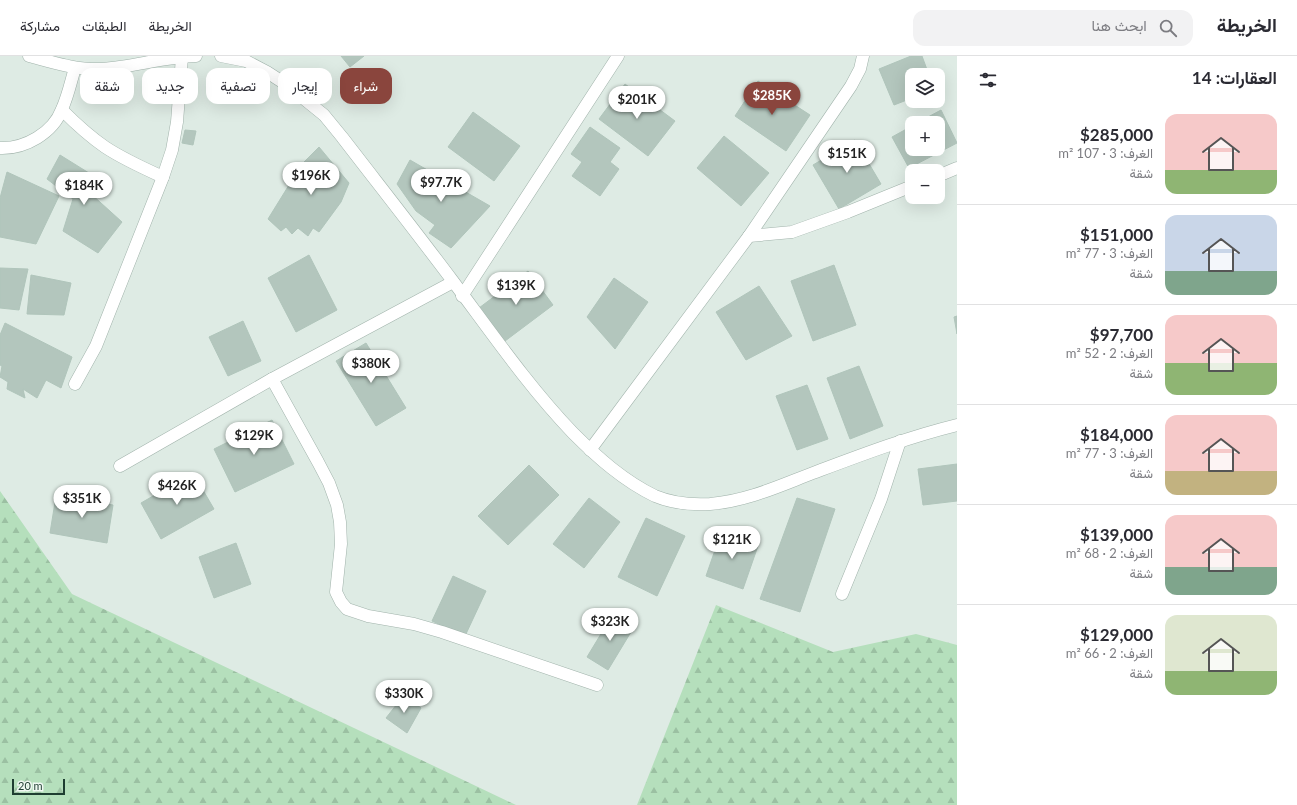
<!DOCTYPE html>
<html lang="ar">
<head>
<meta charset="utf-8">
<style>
  :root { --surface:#fff; --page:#f2f2f3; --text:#2b2b33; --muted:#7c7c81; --line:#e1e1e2; --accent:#8a453d }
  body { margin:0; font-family:Lato,Vazirmatn,sans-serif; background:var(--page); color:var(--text); direction:rtl; height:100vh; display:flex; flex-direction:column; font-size:15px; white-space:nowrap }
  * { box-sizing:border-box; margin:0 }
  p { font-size:13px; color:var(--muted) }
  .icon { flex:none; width:22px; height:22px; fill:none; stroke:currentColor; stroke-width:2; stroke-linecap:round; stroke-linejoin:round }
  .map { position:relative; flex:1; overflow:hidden; direction:ltr }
  .drawer { display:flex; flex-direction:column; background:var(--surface); width:340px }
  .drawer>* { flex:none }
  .guide { position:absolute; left:12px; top:12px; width:380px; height:36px; direction:rtl; display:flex; gap:8px }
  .buttons { position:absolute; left:905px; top:12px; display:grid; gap:8px }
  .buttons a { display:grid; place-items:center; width:40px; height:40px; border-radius:8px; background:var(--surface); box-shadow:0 4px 16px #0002; font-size:20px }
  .scale { position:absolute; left:12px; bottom:10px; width:53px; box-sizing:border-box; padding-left:4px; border:2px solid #1e3d31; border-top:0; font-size:11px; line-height:14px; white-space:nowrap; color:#1e3d31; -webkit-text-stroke:3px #eff8f2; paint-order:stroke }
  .price { position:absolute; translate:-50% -34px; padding:0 9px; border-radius:14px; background:#fff; color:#222; font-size:13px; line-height:26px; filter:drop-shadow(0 1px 2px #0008) }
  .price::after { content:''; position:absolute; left:50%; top:24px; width:12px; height:9px; margin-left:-6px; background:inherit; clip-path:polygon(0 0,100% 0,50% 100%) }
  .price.selected { background:var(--accent); color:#fff }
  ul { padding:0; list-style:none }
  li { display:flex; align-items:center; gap:12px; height:100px; padding:0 20px }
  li+li { border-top:1px solid var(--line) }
  li span { display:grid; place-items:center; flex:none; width:112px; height:80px; border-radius:12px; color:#555 }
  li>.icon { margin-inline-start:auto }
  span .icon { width:48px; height:48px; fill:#fffc; stroke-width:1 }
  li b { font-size:17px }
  h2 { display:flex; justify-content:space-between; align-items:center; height:48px; padding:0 20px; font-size:17px }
  .tag { padding:0 14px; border-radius:12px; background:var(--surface); box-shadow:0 4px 16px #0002; font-size:14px; line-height:36px }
  .tag.selected { background:var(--accent); color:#fff }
  header { display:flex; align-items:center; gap:24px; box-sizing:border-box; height:56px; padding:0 20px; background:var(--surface); border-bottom:1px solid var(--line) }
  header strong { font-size:19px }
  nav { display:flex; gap:22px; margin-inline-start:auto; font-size:14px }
  .search { width:280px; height:36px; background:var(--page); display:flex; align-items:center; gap:10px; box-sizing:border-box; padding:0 14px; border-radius:12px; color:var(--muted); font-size:15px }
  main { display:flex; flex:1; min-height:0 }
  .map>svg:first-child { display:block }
  .forest { fill:url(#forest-firs) }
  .building { fill:#b3c6bd; stroke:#b0c5bb }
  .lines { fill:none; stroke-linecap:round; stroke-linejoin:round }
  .minor-casing { stroke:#a1b3ab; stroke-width:13 }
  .tertiary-casing { stroke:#a1b3ab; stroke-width:13 }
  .minor { stroke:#fff; stroke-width:12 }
  .tertiary { stroke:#fff; stroke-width:12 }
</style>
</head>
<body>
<header>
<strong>الخريطة</strong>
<div class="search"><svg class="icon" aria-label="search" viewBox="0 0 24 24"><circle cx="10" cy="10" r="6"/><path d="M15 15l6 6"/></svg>ابحث هنا</div>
<nav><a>الخريطة</a><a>الطبقات</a><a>مشاركة</a></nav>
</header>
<main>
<section class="drawer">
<h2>العقارات: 14<svg class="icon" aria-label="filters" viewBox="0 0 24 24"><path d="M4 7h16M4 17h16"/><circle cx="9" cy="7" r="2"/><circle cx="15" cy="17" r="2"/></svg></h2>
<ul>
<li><span style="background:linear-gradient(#f6c9c9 70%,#8fb573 0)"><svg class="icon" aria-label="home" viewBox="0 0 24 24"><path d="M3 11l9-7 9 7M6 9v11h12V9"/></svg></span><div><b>$285,000</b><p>الغرف: 3 · 107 m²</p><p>شقة</p></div></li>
<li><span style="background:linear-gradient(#c9d6e8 70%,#7fa58c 0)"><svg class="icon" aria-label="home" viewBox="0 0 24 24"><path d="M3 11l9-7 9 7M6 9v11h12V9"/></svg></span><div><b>$151,000</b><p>الغرف: 3 · 77 m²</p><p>شقة</p></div></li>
<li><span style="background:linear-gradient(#f6c9c9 60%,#8fb573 0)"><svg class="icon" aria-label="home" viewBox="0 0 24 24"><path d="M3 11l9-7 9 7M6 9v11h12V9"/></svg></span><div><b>$97,700</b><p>الغرف: 2 · 52 m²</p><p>شقة</p></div></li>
<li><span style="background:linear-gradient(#f6c9c9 70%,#c2b280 0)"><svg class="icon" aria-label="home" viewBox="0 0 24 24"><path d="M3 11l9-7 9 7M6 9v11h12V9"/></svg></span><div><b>$184,000</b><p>الغرف: 3 · 77 m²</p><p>شقة</p></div></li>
<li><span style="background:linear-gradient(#f6c9c9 65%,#7fa58c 0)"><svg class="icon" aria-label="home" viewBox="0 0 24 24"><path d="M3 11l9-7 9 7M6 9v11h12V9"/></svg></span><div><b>$139,000</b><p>الغرف: 2 · 68 m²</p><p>شقة</p></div></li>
<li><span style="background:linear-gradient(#dfe7d0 70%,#8fb573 0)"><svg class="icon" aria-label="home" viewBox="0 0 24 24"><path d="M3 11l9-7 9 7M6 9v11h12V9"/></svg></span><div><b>$129,000</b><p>الغرف: 2 · 66 m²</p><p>شقة</p></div></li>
</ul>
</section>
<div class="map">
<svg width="957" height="749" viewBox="0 0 957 749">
  <defs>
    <pattern id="forest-firs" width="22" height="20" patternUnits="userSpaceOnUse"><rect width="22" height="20" fill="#b5dfbc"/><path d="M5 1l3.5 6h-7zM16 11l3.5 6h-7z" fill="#9bc0a2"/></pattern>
  </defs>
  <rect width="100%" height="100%" fill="#deebe4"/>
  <g class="forest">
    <polygon points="0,435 72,538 516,749 0,749"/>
    <polygon points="716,549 833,596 916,578 957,589 957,749 637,749"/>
  </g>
  <g class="building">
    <polygon points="341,0 364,0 350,11"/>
    <polygon points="911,0 922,0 929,19 912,19 912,42 894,49 879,13"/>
    <polygon points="758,25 810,59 786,95 735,60"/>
    <polygon points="625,28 675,65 648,100 599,63"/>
    <polygon points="941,54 957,87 909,112 892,81 912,70 912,93 938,93 938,67 917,67"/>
    <polygon points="473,56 520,90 494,125 448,91"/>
    <polygon points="590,71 620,92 610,106 619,113 600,140 572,120 582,106 571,98"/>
    <polygon points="185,74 196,75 193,89 182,87"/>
    <polygon points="724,80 769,117 741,150 697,112"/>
    <polygon points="855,84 881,128 839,153 813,109"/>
    <polygon points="319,91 349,127 341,146 319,176 313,172 308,180 298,172 292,178 286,171 281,175 268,163 302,108"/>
    <polygon points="60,99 97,122 90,137 122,166 98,197 63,175 73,143 47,123"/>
    <polygon points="410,104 490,150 451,192 429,177 435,169 416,155 397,128"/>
    <polygon points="7,116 59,140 36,188 0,181 0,142"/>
    <polygon points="309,199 337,254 296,276 268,222"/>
    <polygon points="834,209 856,269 813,285 791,225"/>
    <polygon points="0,212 28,213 19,254 0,252"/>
    <polygon points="528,215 553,249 505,285 479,252"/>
    <polygon points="31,219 71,227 64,259 27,258"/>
    <polygon points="614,222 648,246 615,293 587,261"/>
    <polygon points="759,230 792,280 746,304 716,256"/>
    <polygon points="957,260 957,278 954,261"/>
    <polygon points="243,265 261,305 228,320 209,281"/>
    <polygon points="5,267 72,301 61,332 46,324 37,342 23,333 25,342 7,333 8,326 0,321 2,310 0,309 0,279"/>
    <polygon points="366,287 406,352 376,370 336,305"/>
    <polygon points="859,310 883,370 850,383 827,322"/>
    <polygon points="807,329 828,383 797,394 776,340"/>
    <polygon points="272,364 294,408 235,436 214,393"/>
    <polygon points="957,408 957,445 923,449 918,413"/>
    <polygon points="529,409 559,439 508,489 478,460"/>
    <polygon points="193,417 214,453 161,483 141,447"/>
    <polygon points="56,440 113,449 107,487 50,477"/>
    <polygon points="589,442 620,466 584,512 553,488"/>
    <polygon points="797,442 835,453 800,556 760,543"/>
    <polygon points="646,462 685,480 657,540 618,521"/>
    <polygon points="722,474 759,487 743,533 706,520"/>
    <polygon points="236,487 251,528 214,542 199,501"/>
    <polygon points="453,520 486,535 465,580 432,565"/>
    <polygon points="613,558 634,571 608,614 587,601"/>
    <polygon points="404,639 421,652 407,677 386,662"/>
  </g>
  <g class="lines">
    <defs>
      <g id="minor">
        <path d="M62,54C76,68 89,80 105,91C123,103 143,112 163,121"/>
        <path d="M0,92C25,93 53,77 62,53C68,40 71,25 75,12"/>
        <polyline points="938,120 957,112"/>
        <polyline points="749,180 792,176 848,156 912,130"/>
        <polyline points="462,240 618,0"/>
        <polyline points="272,323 318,406 329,427 337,449 340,466 341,488 336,536 341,546 347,553 368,560 414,568 442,576 597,629"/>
        <polyline points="75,328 96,290 163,121 172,94 177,66 182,1"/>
        <polyline points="590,394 749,180 851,30 860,13 863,0"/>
        <polyline points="120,410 272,323 453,226"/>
        <polyline points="842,538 881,443 900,385"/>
      </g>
      <g id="tertiary">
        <path d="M29,0C52,6 76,14 101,13C133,11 164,1 196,0"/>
        <path d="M221,0L246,5L267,16L287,29L324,59L342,81C379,129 416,176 452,224C491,276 528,330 573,377C598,402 624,425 655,440C672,447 693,449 710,448C747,445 779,430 813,417C861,399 908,381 957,369"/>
      </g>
    </defs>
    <use href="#minor" class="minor-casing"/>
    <use href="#tertiary" class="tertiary-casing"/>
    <use href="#minor" class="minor"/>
    <use href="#tertiary" class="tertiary"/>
  </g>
</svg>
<div class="buttons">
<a><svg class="icon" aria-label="layers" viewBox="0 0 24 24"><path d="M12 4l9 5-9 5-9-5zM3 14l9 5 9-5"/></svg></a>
<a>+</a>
<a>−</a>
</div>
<div class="scale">20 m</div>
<b class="price selected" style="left:772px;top:60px">$285K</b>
<b class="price" style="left:637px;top:64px">$201K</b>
<b class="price" style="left:847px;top:118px">$151K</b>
<b class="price" style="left:311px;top:140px">$196K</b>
<b class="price" style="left:441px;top:147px">$97.7K</b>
<b class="price" style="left:84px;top:150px">$184K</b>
<b class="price" style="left:516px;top:250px">$139K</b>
<b class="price" style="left:371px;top:328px">$380K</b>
<b class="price" style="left:254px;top:400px">$129K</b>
<b class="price" style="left:177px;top:450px">$426K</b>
<b class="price" style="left:82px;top:463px">$351K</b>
<b class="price" style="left:732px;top:504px">$121K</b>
<b class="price" style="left:610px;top:586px">$323K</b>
<b class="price" style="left:404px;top:658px">$330K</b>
<div class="guide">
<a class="tag selected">شراء</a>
<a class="tag">إيجار</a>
<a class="tag">تصفية</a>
<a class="tag">جديد</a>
<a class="tag">شقة</a>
</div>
</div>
</main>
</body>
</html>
